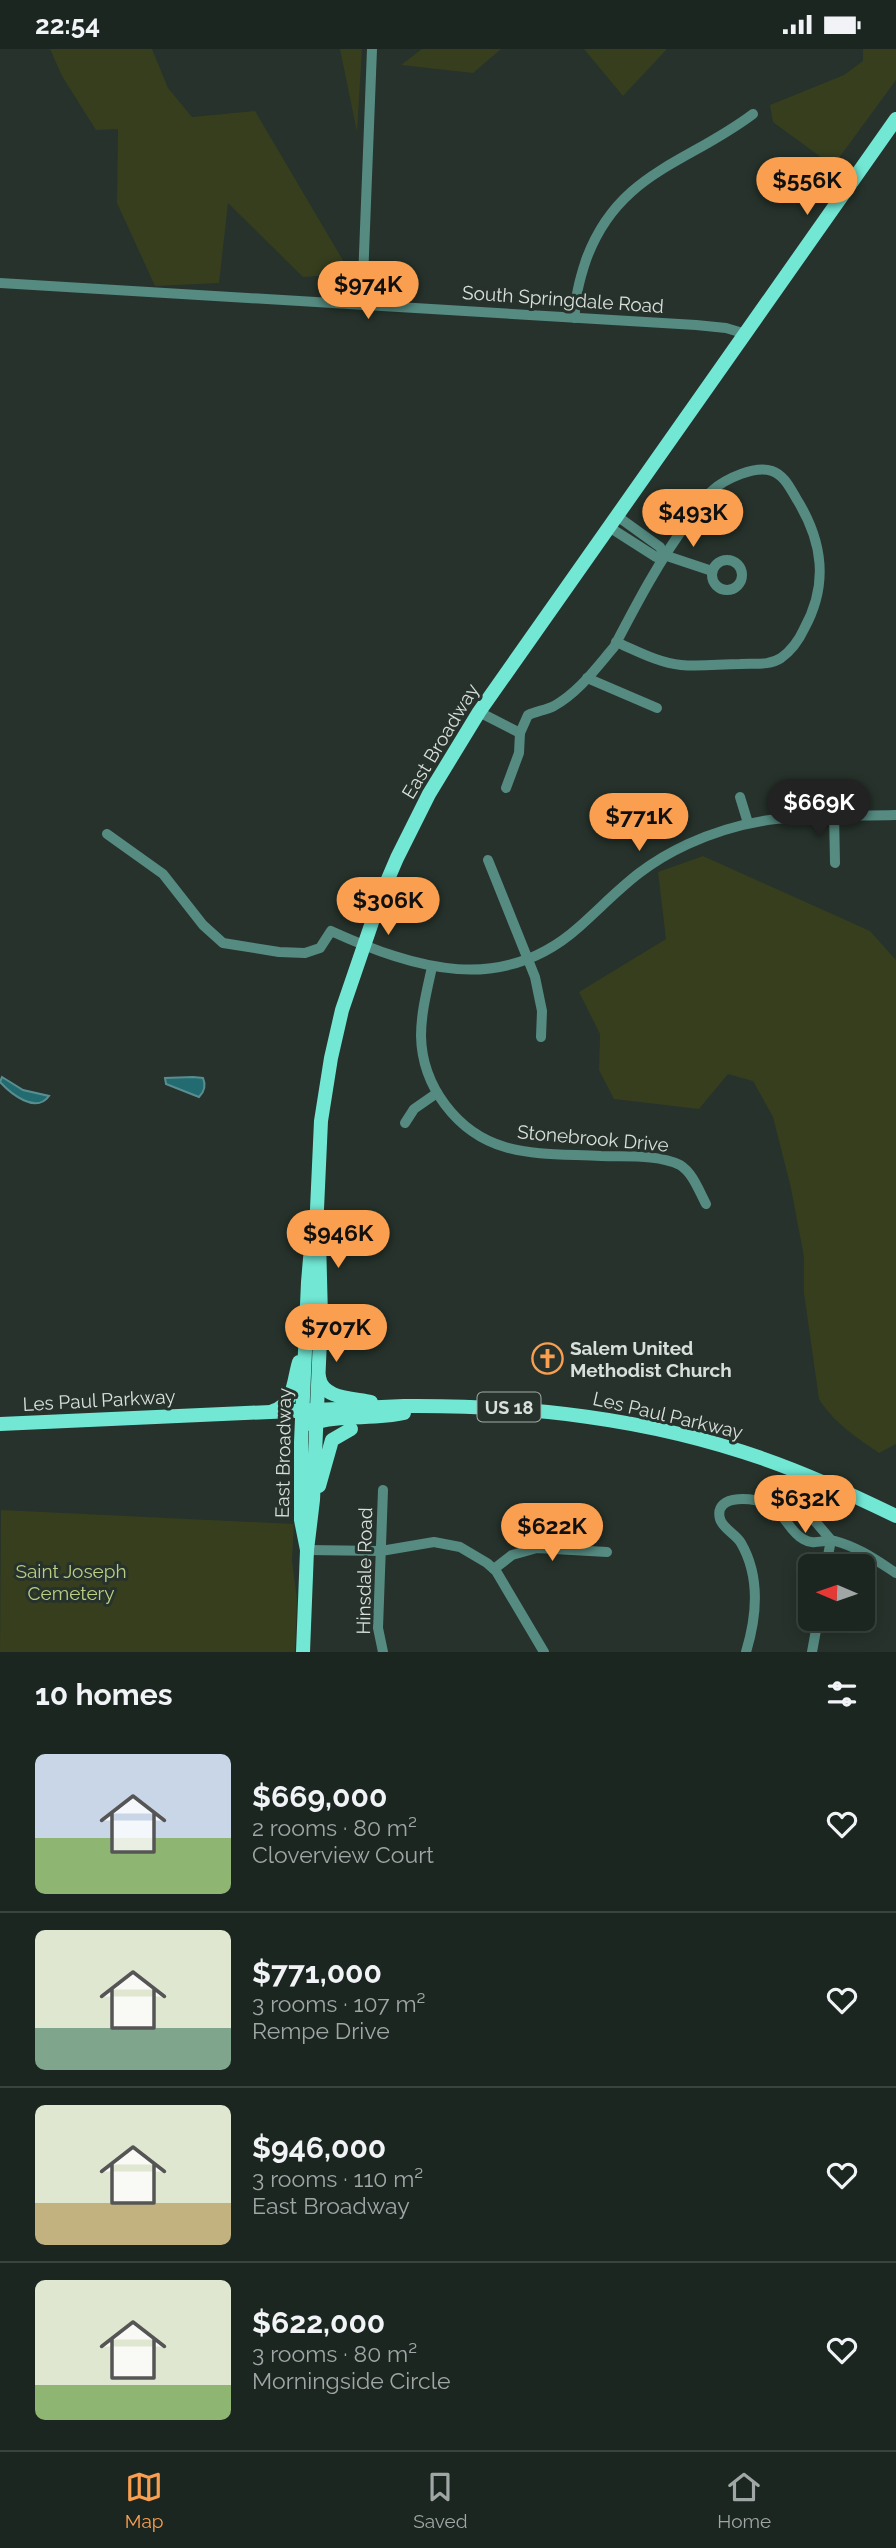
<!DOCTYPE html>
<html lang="en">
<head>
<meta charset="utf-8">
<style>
  :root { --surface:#1c2620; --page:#252e29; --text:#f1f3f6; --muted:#a0a5a5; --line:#3a433e; --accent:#fa9f4f }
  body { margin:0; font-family:Raleway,sans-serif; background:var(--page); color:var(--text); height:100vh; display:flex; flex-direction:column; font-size:26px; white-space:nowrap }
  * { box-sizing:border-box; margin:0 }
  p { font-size:23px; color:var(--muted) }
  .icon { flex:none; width:38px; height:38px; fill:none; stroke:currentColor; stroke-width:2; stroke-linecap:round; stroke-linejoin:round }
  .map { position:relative; height:1603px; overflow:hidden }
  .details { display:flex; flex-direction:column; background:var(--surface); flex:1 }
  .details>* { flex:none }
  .needle { width:46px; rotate:272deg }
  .buttons { position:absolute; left:798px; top:1505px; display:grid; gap:14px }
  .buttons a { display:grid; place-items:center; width:77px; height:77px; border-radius:10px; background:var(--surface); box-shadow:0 4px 18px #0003,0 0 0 2px var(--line); font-size:35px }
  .price { position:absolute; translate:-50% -60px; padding:0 16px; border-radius:24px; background:var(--accent); color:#111; font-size:23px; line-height:46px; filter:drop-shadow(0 2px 4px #0008) }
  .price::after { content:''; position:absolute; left:50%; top:42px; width:21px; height:16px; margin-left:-10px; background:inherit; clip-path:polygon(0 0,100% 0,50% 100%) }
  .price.current { background:#222; color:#fff }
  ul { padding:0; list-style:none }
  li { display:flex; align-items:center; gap:21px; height:175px; padding:0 35px }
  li+li { border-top:2px solid var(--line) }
  li span { display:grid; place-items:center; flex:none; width:196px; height:140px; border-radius:10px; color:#555 }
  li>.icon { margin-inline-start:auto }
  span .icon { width:84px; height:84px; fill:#fffc; stroke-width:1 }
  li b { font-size:30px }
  h2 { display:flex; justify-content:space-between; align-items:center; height:84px; padding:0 35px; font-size:30px }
  .status { display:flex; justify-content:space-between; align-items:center; height:49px; padding:0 35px; background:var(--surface); direction:ltr }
  .status svg { height:19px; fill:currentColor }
  .tab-bar { display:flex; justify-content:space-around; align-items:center; height:98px; border-top:2px solid var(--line); background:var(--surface); font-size:19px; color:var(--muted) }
  .tab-bar a { display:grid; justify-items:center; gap:4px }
  .tab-bar .current { color:var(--accent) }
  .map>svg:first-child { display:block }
  .green { fill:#363e1e }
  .water { fill:#226b71; stroke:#598e91; stroke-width:2 }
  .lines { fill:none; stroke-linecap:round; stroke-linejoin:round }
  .minor { stroke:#558b81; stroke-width:10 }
  .major { stroke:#71e7d4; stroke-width:14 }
  .labels { text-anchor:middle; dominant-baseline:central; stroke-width:6; stroke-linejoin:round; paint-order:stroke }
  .shield { fill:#26322b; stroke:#a3aca7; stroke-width:2 }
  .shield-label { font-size:18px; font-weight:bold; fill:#d9e0dc }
  .street-label { font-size:19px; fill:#d9e0dc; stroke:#26322b }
  .poi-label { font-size:19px; font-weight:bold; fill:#d9e0dc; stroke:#26322b; text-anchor:start }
  .park-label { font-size:19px; fill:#bbce83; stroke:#26322b }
</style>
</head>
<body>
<div class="status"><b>22:54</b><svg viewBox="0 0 49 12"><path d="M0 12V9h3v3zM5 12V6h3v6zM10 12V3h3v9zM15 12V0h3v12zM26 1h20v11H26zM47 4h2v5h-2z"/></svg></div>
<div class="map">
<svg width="896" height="1603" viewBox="0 0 896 1603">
  <rect width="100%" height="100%" fill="#26322b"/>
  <g class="green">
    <polygon points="50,0 152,0 168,39 192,68 255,62 351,225 303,228 228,154 219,234 155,237 117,154 118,80 96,81 62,27"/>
    <polygon points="340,0 362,0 357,83"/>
    <polygon points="422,0 501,0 473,24 401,16"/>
    <polygon points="584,0 667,0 623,47"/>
    <polygon points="863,0 896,0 896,31 833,117 773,73 770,56 844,26 863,12"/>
    <path d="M703,807L870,882L896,911V1395L879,1404C856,1388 834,1374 819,1350L804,1244V1208L791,1139L773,1068L753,1032L728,1025L699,1060L614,1050L599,1021L600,985L579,943L666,890L658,823Z"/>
    <polygon points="1,1461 294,1475 292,1512 297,1550 295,1603 0,1603"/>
  </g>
  <g class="water">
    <path d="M2,1028L23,1041L49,1047C36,1065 11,1045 0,1033Z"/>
    <path d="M193,1028L203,1029C206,1036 204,1043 199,1048L166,1035L165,1029Z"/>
  </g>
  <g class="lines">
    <g class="minor">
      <polyline points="0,234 696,276 726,279 746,285"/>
      <polyline points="362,256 372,0"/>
      <path d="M575,269C574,250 580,229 586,211C618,123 687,115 753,65"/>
      <polyline points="617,467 660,498 664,506"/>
      <polyline points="609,478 656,508 664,506 712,522"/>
      <circle cx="727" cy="526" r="15"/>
      <polyline points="587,629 657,659"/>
      <polyline points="479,663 520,684 519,704 506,739"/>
      <path d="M520,684L528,666C537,662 546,661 554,657C579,643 596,619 614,598C637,554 660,510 690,470C697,460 703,448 713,441C725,430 755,416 772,422C784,426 790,439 796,449C823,492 829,535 804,580C799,591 792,601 781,609C769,617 754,614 740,615C720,615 701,618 681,616C659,614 637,602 616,593"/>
      <polyline points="740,748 748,774"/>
      <polyline points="834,765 835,814"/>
      <path d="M107,785L163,825L203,876L223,894L279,903L305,904L320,899L331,882C415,920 502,947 579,878C618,843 638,818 688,795C763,761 818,768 896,766"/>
      <polyline points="488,811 535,928 542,962 541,988"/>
      <path d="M432,918C427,941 421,964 421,987C422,1037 457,1084 505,1098C536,1107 570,1105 601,1107C625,1108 658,1105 680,1116C693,1124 699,1142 706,1155"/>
      <polyline points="405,1074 414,1060 437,1044"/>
      <polyline points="383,1441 378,1579 383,1603"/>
      <polyline points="782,1465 794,1462 814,1471 831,1491 826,1517"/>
      <polyline points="307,1501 381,1502 434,1493 460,1498 487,1514 496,1522 544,1603"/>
      <polyline points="494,1520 512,1506 537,1499 607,1503"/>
      <path d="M746,1603C757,1567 760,1527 741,1494C736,1485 723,1480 720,1470C713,1443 758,1449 770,1456C785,1465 789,1482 803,1490C814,1497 824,1490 835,1492C858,1498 876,1511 896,1524"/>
      <polyline points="812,1603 818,1570"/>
    </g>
    <g class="major">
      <path d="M319,1328C322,1350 353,1349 371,1353"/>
      <path d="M273,1362C295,1355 293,1332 299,1313"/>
      <path d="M0,1375L404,1357C528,1356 647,1369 764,1410C810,1426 853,1446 896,1467"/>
      <path d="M310,1375C339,1365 373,1371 404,1364"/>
      <polyline points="319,1437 332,1391 351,1380"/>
      <polyline points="307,1501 301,1471 301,1393 308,1233 311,1198 316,1182 321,1072 331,1009 342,961 382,844 397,809 429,745 479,663 896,70"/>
      <polyline points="303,1603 307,1501 313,1451 321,1268 319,1189"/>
    </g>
  </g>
  <defs>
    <symbol id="church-ring" viewBox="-11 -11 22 22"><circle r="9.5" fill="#26322b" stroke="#fa9f4f" stroke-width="1.5"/><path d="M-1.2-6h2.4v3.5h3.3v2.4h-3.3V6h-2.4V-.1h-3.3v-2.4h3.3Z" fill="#fa9f4f"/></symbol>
  </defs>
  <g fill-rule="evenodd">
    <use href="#church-ring" x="530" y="1292" width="35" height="35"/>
  </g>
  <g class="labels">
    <rect class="shield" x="477.5" y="1343.5" width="63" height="29" rx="5"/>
    <g class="shield-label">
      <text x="509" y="1358">US 18</text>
    </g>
    <g class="street-label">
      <text transform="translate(563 250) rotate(4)">South Springdale Road</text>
      <text transform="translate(440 692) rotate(-59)">East Broadway</text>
      <text transform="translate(593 1089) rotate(5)">Stonebrook Drive</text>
      <text transform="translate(99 1351) rotate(-3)">Les Paul Parkway</text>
      <text transform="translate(668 1366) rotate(13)">Les Paul Parkway</text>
      <text transform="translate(283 1404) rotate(-89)">East Broadway</text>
      <text transform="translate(364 1522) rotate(-89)">Hinsdale Road</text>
    </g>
    <g class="poi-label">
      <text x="570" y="1299">Salem United<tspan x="570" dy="22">Methodist Church</tspan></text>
    </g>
    <g class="park-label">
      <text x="71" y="1522">Saint Joseph<tspan x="71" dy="22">Cemetery</tspan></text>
    </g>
  </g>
</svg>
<div class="buttons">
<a><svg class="needle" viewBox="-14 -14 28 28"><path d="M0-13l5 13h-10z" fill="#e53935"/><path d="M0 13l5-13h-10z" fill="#a0a5a5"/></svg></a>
</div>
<b class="price" style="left:807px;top:168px">$556K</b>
<b class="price" style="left:368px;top:272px">$974K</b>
<b class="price" style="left:693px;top:500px">$493K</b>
<b class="price current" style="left:819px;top:790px">$669K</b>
<b class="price" style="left:639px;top:804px">$771K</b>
<b class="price" style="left:388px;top:888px">$306K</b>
<b class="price" style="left:338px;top:1221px">$946K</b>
<b class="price" style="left:336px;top:1315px">$707K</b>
<b class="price" style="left:805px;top:1486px">$632K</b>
<b class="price" style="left:552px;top:1514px">$622K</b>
</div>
<section class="details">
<h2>10 homes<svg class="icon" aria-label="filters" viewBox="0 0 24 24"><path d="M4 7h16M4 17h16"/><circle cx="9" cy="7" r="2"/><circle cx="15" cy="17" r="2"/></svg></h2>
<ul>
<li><span style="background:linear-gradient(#c9d6e8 60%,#8fb573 0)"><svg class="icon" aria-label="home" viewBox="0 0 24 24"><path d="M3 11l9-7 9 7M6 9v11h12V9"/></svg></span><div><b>$669,000</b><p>2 rooms · 80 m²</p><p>Cloverview Court</p></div><svg class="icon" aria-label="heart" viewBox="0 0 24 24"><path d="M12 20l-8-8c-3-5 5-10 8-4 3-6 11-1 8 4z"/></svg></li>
<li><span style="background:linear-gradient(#dfe7d0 70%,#7fa58c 0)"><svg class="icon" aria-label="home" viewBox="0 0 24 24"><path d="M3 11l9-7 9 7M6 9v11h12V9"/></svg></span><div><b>$771,000</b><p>3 rooms · 107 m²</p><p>Rempe Drive</p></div><svg class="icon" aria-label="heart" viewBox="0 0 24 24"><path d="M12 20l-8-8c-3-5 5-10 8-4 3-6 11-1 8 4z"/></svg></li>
<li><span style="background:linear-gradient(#dfe7d0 70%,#c2b280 0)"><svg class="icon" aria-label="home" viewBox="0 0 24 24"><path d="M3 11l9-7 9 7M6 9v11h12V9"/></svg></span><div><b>$946,000</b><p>3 rooms · 110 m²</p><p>East Broadway</p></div><svg class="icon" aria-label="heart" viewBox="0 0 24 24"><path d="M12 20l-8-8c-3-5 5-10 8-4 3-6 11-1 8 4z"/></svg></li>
<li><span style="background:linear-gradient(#dfe7d0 75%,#8fb573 0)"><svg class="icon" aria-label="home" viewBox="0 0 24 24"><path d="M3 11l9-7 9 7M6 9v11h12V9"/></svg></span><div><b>$622,000</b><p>3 rooms · 80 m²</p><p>Morningside Circle</p></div><svg class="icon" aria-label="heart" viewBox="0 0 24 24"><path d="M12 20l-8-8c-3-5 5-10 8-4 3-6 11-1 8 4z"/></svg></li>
</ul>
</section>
<nav class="tab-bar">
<a class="current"><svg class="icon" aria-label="map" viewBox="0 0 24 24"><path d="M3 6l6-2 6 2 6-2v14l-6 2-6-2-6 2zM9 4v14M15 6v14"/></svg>Map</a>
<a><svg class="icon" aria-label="saved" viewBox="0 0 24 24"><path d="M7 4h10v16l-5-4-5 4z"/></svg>Saved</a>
<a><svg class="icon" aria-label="home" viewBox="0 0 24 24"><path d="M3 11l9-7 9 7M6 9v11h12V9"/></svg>Home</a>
</nav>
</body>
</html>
